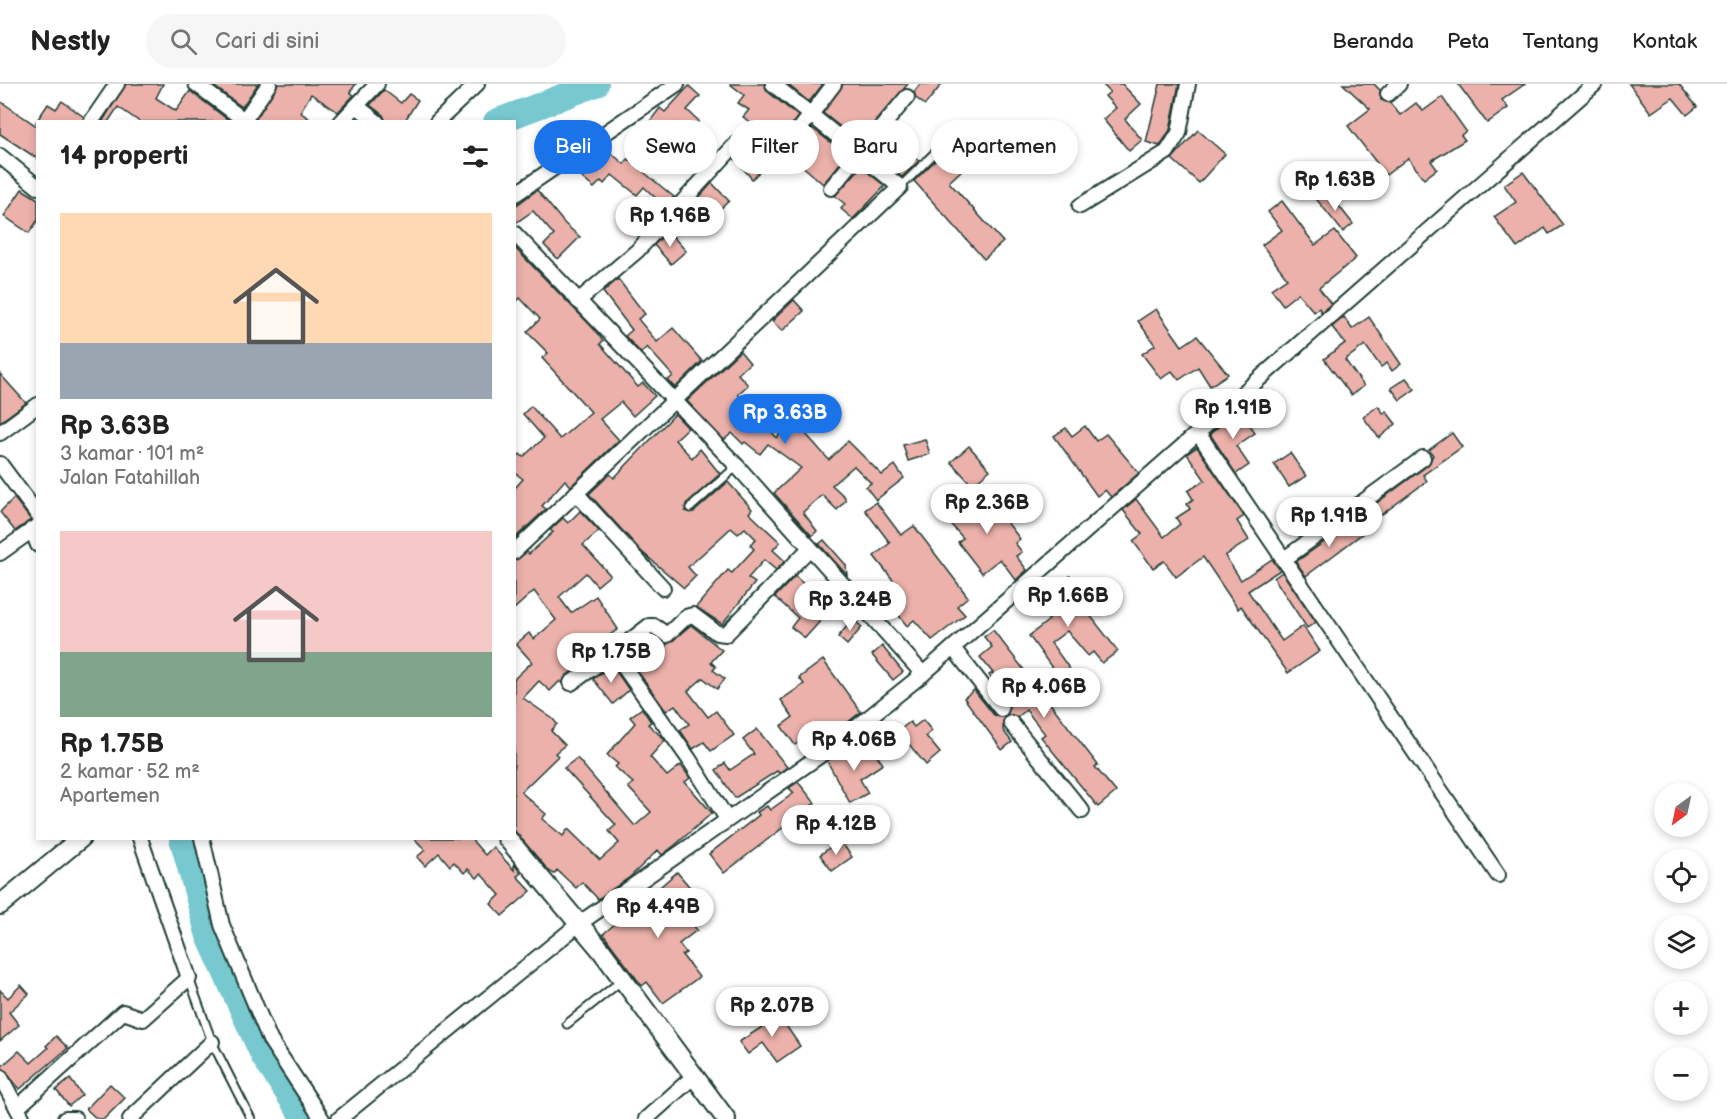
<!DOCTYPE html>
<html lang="id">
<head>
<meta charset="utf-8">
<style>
  :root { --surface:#fff; --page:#f6f6f6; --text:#222; --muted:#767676; --line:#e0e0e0; --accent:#1a73e8 }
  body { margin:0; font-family:"Balsamiq Sans",sans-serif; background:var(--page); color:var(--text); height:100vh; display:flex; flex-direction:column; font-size:22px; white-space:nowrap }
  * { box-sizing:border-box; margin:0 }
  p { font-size:20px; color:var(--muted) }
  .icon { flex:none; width:33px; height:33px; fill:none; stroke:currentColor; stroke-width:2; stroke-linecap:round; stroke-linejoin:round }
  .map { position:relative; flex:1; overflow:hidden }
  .details { position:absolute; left:36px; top:36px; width:480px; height:720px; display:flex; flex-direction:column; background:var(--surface); border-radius:0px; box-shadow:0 3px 9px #0003 }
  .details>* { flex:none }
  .hud { position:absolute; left:534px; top:36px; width:570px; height:54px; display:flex; gap:12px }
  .needle { width:39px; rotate:213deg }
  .fabs { position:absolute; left:1654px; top:699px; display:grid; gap:12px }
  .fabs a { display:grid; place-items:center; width:54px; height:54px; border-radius:50%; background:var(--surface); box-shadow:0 3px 9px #0003; font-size:30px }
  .price { position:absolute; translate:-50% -51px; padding:0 14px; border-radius:21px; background:#fff; color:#222; font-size:20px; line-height:39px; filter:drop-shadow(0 2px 3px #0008) }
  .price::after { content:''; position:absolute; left:50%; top:36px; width:18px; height:14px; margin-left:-9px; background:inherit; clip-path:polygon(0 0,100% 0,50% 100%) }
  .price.on { background:var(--accent); color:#fff }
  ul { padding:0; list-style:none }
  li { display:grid; align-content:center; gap:12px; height:318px; padding:0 24px }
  li span { display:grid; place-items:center; height:186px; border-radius:0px; color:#555 }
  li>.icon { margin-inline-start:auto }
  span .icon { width:108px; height:108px; fill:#fffc; stroke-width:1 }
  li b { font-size:26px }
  h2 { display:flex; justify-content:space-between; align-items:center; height:72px; padding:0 24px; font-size:26px }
  .pill { padding:0 21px; border-radius:27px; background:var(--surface); box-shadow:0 3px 9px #0003; font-size:21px; line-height:54px }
  .pill.on { background:var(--accent); color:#fff }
  header { display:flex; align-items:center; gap:36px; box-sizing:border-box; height:84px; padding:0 30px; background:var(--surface); border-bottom:2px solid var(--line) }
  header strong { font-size:28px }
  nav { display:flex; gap:33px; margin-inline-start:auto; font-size:21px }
  .search { width:420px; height:54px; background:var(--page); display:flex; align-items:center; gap:15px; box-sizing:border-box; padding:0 21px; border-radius:33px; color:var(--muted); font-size:22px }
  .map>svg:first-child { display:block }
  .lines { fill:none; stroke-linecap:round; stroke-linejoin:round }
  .river { stroke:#77c8cf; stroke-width:26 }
  .building { fill:#ebb1aa; stroke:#1f3d34; stroke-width:1.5 }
  .lane-casing { stroke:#1f3d34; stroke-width:11 }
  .street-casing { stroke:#1f3d34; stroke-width:18 }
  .secondary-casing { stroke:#1f3d34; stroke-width:22 }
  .lane { stroke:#fff; stroke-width:7 }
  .street { stroke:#fff; stroke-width:14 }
  .secondary { stroke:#fff; stroke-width:18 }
</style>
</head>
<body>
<header>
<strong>Nestly</strong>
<div class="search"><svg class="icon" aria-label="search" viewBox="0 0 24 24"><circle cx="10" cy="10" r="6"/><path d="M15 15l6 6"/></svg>Cari di sini</div>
<nav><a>Beranda</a><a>Peta</a><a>Tentang</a><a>Kontak</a></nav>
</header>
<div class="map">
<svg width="1727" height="1035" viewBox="0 0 1727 1035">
  <rect width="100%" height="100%" fill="#fff"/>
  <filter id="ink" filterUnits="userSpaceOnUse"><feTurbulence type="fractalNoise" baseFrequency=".0167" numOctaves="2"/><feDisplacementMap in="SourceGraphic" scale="12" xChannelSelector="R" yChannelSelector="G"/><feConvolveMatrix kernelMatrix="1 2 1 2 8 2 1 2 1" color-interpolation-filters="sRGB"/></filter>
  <g filter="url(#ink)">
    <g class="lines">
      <g class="river">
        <polyline points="496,38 596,0"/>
        <polyline points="182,754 209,852 264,973 305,1035"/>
      </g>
    </g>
    <g class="building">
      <polygon points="126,0 163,0 156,14 176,27 190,7 231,38 140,38 118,23 108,38 102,38"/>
      <polygon points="211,0 258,0 242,23"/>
      <polygon points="278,0 356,0 350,8 354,11 338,28 311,10 300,28 314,38 254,38"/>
      <polygon points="730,0 764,0 767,7 798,32 777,61 777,71 752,95 735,75 762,48 743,33 749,26 738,19 744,11"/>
      <polygon points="787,0 823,0 809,18"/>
      <polygon points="843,0 908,0 858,57 823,29"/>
      <polygon points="920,0 942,0 925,21 916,14 914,8"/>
      <polygon points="1102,0 1122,0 1141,20 1125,35 1142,56 1129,67 1103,35 1116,24 1105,12 1110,8"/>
      <polygon points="1160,0 1179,0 1170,46 1160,62 1146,58"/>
      <polygon points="1343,0 1374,0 1380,6 1381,16 1390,19 1400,31 1416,19 1423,27 1442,13 1466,47 1461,51 1465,56 1431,77 1437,85 1424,95 1408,74 1386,91 1348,42 1370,25"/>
      <polygon points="1458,0 1525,0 1502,16 1508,24 1487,39"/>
      <polygon points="1629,0 1679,0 1697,23 1687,31 1673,14 1651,29"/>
      <polygon points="689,2 700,12 687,26 699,37 688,50 713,71 703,82 677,60 669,71 641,49 660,24 665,28"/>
      <polygon points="384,6 401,19 409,10 418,16 404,38 386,38 383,31 370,21"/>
      <polygon points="0,17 38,43 38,75 0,50"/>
      <polygon points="62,17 84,33 82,38 36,38 48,20 56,25"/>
      <polygon points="812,44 847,71 823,100 791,72"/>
      <polygon points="1198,46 1225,70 1199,99 1172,75"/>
      <polygon points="886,53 919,77 902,93 872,69"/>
      <polygon points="604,63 624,80 628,75 674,113 665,123 644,103 637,111 612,91 604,100 601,97 594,104 575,88 584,78 588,82"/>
      <polygon points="945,67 962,86 949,98 1003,158 984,175 914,97"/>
      <polygon points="861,83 885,102 853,135 841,125 845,120 835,112"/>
      <polygon points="1320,85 1333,100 1323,108 1311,93"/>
      <polygon points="1523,88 1563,141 1549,150 1545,144 1517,164 1494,133 1516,118 1504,101"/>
      <polygon points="712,99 729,117 710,134 713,137 703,147 689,132 700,121 696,117"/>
      <polygon points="22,105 38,115 38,136 29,149 4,132"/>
      <polygon points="537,106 565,140 580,153 558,175 544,161 554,151 533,127 514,140 514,123"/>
      <polygon points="1328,108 1353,140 1343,148 1317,116"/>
      <polygon points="1282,117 1315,161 1335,147 1356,174 1319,204 1331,220 1321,228 1319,224 1314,228 1298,209 1283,221 1271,205 1287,194 1262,161 1282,146 1268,128"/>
      <polygon points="668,147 686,167 671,180 654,161"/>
      <polygon points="514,163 594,245 603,257 600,260 638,303 643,299 655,312 633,332 621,318 600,335 619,356 571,402 565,396 542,422 546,425 514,455 514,405 523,395 514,388 514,376 520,370 523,373 544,354 523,330 531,322 560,355 591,328 542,274 548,269 527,248 540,235 520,214 514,220"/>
      <polygon points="618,195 645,230 638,235 657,258 673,244 702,277 675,304 668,296 673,292 647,263 641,269 625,252 632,246 603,208"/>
      <polygon points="794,216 804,227 782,247 772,237"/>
      <polygon points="1156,225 1182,262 1197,252 1228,290 1210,302 1198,283 1179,296 1172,287 1161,295 1142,270 1155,261 1138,237"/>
      <polygon points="1344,233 1352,245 1369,233 1401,280 1392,287 1387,279 1381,283 1365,261 1345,276 1364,302 1351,311 1324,275 1345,259 1332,243"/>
      <polygon points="740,267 750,279 738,290 748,301 738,310 777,354 795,329 811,340 805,349 829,376 848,357 882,391 895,381 904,394 876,416 866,403 871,399 854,382 832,401 845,413 845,417 837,426 822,411 803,428 817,447 812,452 774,409 801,384 768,360 760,370 745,358 743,360 732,349 724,356 687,317"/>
      <polygon points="0,290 26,319 0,338"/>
      <polygon points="1406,294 1415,305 1400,316 1391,304"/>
      <polygon points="1378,322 1384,330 1386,327 1396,340 1379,354 1363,333"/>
      <polygon points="1240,325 1255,349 1236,362 1249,381 1236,390 1210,350"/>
      <polygon points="675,330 688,344 675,356 692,374 700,365 720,390 686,420 685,427 694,428 728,398 752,425 749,429 780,458 773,466 785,477 776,486 764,476 748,494 755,499 722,540 696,523 728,486 732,489 754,465 750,461 756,455 745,444 738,450 731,444 688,483 696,492 684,504 642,468 589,410 610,390 614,394"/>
      <polygon points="1085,342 1096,357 1106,350 1139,389 1111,413 1105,406 1097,412 1054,352 1066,344 1072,352"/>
      <polygon points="1452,349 1462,363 1423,391 1427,397 1381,431 1374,421 1428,381 1433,371 1429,366"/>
      <polygon points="925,355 930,370 908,377 903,361"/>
      <polygon points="969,362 990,386 972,401 951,378"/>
      <polygon points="1197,363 1244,432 1237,437 1249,456 1225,472 1241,496 1272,475 1280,486 1248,507 1282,557 1303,542 1320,567 1288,589 1241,522 1238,525 1203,473 1176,493 1164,477 1153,484 1133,457 1142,450 1123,426 1136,415 1164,453 1180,440 1176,434 1190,425 1187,420 1193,415 1188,407 1205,396 1187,370"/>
      <polygon points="1290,369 1306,392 1289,403 1274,380"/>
      <polygon points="982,406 1020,455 1015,459 1022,468 1016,472 1027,486 1016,496 1000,475 982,489 958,458 963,454 946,435"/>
      <polygon points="14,414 31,436 15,447 0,428"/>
      <polygon points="876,418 901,451 914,442 968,513 957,522 965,531 932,556 914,536 907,542 880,507 893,496 874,472 890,459 865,426"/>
      <polygon points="580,427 599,447 583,461 610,491 597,502 586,489 559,513 571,529 596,512 618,545 598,560 603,566 566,592 562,600 560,597 550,607 539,597 523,614 553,635 557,640 551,647 565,661 555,669 558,672 521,708 546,730 542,735 563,752 568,745 600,776 619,759 609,747 616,741 564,684 577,674 635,742 651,728 628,703 633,699 615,683 618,680 607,671 635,639 630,633 642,624 651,638 648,640 665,656 650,673 667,692 681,681 690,694 685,698 712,729 674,762 662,771 658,766 630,793 598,815 582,798 576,804 557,786 554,790 548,786 514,746 514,595 532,578 516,560 529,549 534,555 556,536 534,507 514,525 514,477 527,468 529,470 553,448 550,446 563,434 568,439"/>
      <polygon points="1354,437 1363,449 1306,492 1296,478"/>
      <polygon points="824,456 846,481 847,491 819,460"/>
      <polygon points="1282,488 1316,538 1307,544 1274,494"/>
      <polygon points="795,492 813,509 823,496 839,510 831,525 805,554 791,543 798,534 775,513"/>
      <polygon points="1070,492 1089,516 1082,521 1118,567 1102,579 1093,568 1088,572 1067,547 1051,559 1079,598 1068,606 1029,552 1049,536 1030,512 1042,503 1047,509"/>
      <polygon points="853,535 862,543 847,561 838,553"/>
      <polygon points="691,541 722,566 711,578 716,583 713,586 725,595 717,605 703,594 688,607 708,633 716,627 734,651 711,667 704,658 693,665 680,646 689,640 675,621 666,627 626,571 637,563 648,576"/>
      <polygon points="993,546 1098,681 1095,683 1116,708 1098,723 1041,653 1045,650 1026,626 1018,633 1007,631 1010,618 989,591 993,589 980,573 992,563 984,553"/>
      <polygon points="882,562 903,588 893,596 872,571"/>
      <polygon points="823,576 861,628 814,664 806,653 795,661 781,642 793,633 781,616 804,600 799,594"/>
      <polygon points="612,581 629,606 613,620 593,595"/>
      <polygon points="974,606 994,631 1004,633 1003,646 1012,658 1002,666 964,614"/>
      <polygon points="923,636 932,647 926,652 940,669 926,681 898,647 910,638 914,643"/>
      <polygon points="757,645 787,683 779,689 777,687 735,714 716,686 725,679 730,686 754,670 743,656"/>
      <polygon points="871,663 883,680 860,695 868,709 850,719 827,677 844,665 851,677"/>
      <polygon points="798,698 815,719 724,789 709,770 759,731 757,728 767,722 770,726 794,709 789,704"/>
      <polygon points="414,754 470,754 485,771 493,763 514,786 514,780 521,789 517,792 531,807 502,832 491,820 500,811 481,790 477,794 468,785 464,789 454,778 450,782 439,769 425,782 417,773 425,766"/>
      <polygon points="840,756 852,773 832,787 820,771"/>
      <polygon points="677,788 698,813 682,828 697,846 679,860 686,869 682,871 699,893 663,919 647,898 642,902 603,850 623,833 621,830 634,820 636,824"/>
      <polygon points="21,901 29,910 9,928 19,941 0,957 0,906 8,914"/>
      <polygon points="776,927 800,962 777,978 763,959 748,970 739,958 762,943 759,939"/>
      <polygon points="56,952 68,964 20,1005 1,983 19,967 31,979 48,964 46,962"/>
      <polygon points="70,995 82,1011 69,1022 56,1006"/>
      <polygon points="110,1000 125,1014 104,1035 97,1035 86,1025"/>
    </g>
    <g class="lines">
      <defs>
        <g id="lane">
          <polyline points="900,103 949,55"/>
          <polyline points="690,424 737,382"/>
          <polyline points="189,894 212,958 251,1035"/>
          <polyline points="567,940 621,897"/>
        </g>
        <g id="street">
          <polyline points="196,0 244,36"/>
          <polyline points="1388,10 1399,0"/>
          <polyline points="358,23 377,38"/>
          <polyline points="91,38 117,0"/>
          <polyline points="243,38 269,0"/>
          <polyline points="341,38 377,0"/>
          <polyline points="437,38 477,0"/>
          <polyline points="784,66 834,0"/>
          <polyline points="0,72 38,103"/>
          <polyline points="831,104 907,13"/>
          <polyline points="514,111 677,0"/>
          <polyline points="1080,122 1167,68 1179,49 1188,0"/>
          <polyline points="514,149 737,382 923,590"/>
          <polyline points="578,217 637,167 736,60"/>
          <polyline points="0,349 38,321"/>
          <polyline points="1198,349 1498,791"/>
          <polyline points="0,380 38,431"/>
          <polyline points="576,409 663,504"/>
          <polyline points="32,445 38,461"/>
          <polyline points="514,468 900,103 773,0"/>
          <polyline points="0,469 38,442"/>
          <polyline points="1283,476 1423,374"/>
          <polyline points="953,564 1001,625"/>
          <polyline points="571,599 614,569"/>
          <polyline points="1011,639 1082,727"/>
          <polyline points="727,735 689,675 614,569 649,542 654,542 667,551 686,533 693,531 717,549 726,550 810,464"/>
          <polyline points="202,754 222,841 270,956 322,1035"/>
          <polyline points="0,992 23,1035"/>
          <polyline points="17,1024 123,928 143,935 189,894 140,754"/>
          <polyline points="65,1035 75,1035"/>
          <polyline points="130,1035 212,958"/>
          <polyline points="339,1035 580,839 832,663 923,590 1595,0"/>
          <polyline points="646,1035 694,992"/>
        </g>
        <g id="secondary">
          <polyline points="507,754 601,866 726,1035"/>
          <polyline points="0,821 81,754"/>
        </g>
      </defs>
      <use href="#lane" class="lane-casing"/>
      <use href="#street" class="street-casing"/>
      <use href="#secondary" class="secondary-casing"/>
      <use href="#lane" class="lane"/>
      <use href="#street" class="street"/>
      <use href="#secondary" class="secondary"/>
    </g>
  </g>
</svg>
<div class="fabs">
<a><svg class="needle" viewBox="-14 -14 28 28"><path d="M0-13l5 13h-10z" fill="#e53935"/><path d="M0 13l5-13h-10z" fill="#767676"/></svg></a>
<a><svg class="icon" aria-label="locate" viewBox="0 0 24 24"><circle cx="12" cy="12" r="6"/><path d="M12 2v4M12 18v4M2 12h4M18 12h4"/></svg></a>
<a><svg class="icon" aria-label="layers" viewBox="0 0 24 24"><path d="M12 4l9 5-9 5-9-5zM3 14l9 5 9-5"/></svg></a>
<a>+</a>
<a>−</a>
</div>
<b class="price" style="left:1335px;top:128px">Rp 1.63B</b>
<b class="price" style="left:670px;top:164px">Rp 1.96B</b>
<b class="price" style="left:1233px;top:356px">Rp 1.91B</b>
<b class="price on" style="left:785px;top:361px">Rp 3.63B</b>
<b class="price" style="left:987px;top:451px">Rp 2.36B</b>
<b class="price" style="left:1329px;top:464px">Rp 1.91B</b>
<b class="price" style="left:1068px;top:544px">Rp 1.66B</b>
<b class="price" style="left:850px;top:548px">Rp 3.24B</b>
<b class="price" style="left:611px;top:600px">Rp 1.75B</b>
<b class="price" style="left:1044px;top:635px">Rp 4.06B</b>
<b class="price" style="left:854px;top:688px">Rp 4.06B</b>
<b class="price" style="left:836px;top:772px">Rp 4.12B</b>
<b class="price" style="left:658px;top:855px">Rp 4.49B</b>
<b class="price" style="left:772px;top:954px">Rp 2.07B</b>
<div class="hud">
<a class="pill on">Beli</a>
<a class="pill">Sewa</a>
<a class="pill">Filter</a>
<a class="pill">Baru</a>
<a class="pill">Apartemen</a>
</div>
<section class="details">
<h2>14 properti<svg class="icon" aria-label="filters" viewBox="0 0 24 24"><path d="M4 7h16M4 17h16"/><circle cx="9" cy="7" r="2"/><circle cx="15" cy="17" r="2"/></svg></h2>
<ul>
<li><span style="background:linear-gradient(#ffd9b3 70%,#9aa5b1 0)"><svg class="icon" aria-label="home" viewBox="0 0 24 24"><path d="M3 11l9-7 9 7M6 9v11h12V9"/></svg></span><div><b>Rp 3.63B</b><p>3 kamar · 101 m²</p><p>Jalan Fatahillah</p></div></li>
<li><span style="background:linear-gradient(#f6c9c9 65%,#7fa58c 0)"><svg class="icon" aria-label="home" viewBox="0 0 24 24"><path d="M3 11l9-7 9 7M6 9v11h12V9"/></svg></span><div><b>Rp 1.75B</b><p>2 kamar · 52 m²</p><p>Apartemen</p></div></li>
</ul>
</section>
</div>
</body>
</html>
